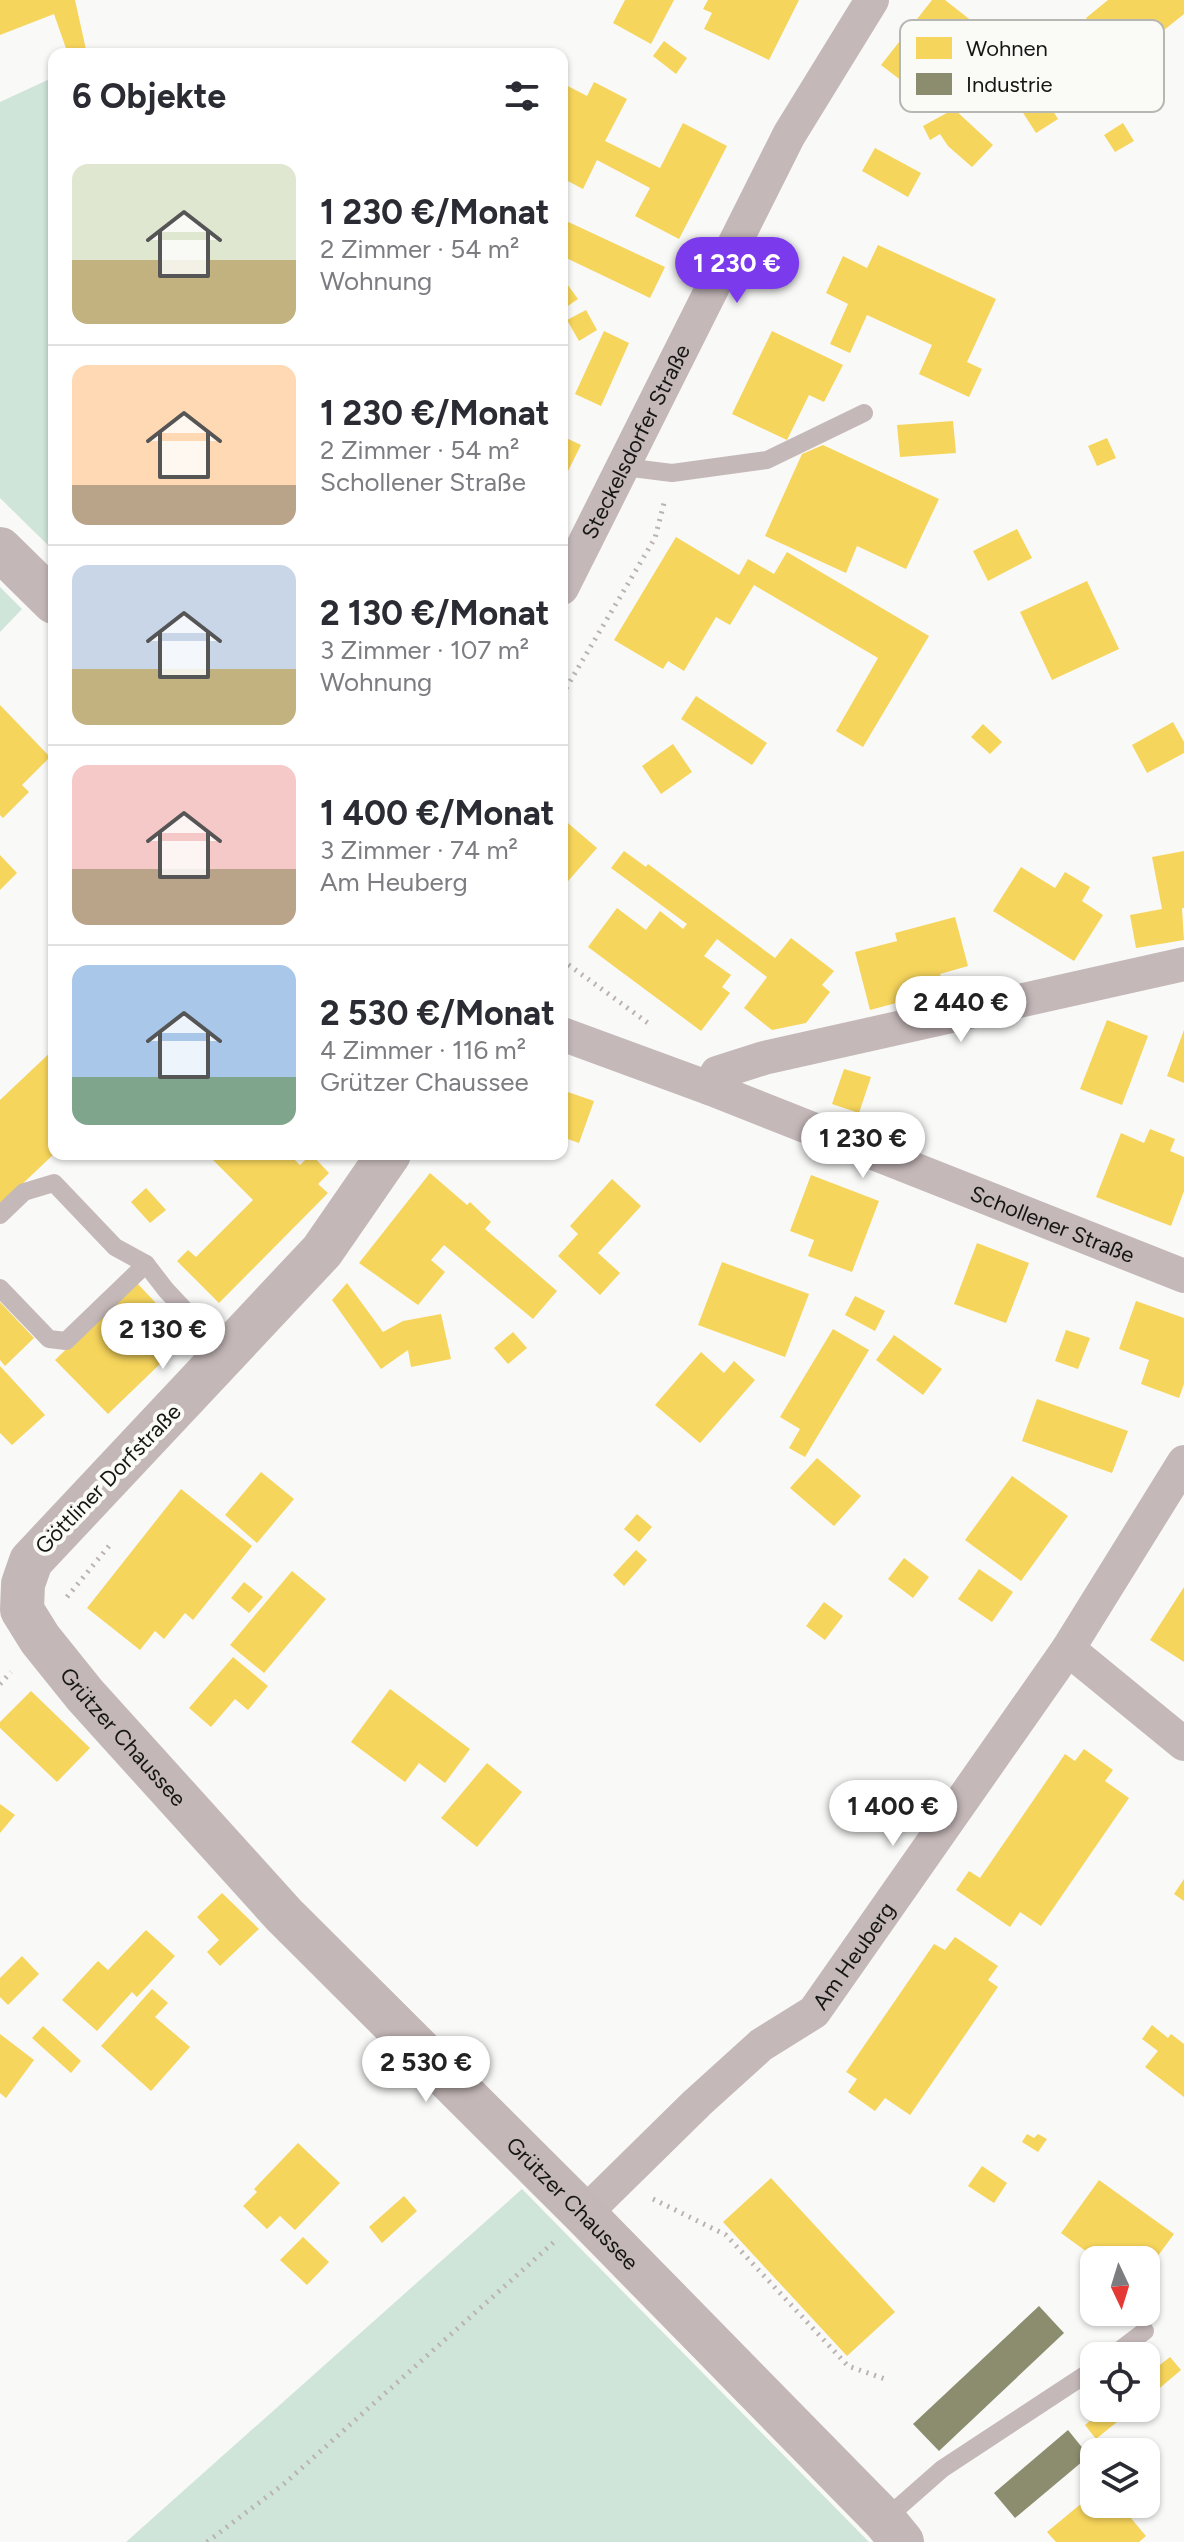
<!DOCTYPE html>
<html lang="de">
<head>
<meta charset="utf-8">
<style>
  :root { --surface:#fff; --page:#f2f2f3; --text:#2b2b33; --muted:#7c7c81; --line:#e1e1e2; --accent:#7c3aed }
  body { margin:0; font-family:Figtree,sans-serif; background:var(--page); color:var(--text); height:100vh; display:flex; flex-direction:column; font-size:30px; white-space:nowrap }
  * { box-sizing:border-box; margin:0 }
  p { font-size:26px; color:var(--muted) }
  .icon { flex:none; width:44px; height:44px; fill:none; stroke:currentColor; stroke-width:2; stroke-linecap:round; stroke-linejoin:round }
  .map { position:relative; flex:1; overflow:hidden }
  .sheet { position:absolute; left:48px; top:48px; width:520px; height:1112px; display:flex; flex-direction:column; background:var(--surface); border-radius:16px; box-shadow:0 2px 6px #0004 }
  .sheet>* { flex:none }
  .needle { width:52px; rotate:176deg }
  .buttons { position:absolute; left:1080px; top:2246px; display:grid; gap:16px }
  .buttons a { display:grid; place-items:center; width:80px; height:80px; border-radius:16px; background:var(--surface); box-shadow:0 2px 6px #0004; font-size:40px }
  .price { position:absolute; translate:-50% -68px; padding:0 18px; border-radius:28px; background:#fff; color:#222; font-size:26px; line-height:52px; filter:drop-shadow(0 2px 4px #0008) }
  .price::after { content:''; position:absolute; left:50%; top:48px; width:24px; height:18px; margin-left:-12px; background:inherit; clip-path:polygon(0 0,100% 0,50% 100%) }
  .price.active { background:var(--accent); color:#fff }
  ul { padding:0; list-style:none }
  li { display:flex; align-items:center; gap:24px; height:200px; padding:0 24px }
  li+li { border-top:2px solid var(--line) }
  li span { display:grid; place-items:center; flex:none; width:224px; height:160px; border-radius:16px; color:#555 }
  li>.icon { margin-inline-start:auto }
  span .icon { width:96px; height:96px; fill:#fffc; stroke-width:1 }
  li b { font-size:34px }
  h2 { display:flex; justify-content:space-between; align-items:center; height:96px; padding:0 24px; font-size:34px }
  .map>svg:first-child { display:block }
  .green { fill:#cfe5d9 }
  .homes { fill:#f6d55c }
  .industry { fill:#8c8c6e }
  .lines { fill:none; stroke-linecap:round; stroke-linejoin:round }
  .path { stroke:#bbb3b3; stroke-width:5; stroke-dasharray:2 6; stroke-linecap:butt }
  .lane { stroke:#c5b8b9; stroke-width:18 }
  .street { stroke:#c5b8b9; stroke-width:34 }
  .secondary { stroke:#c4b7b7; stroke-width:44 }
  .labels { text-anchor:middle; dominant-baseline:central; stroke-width:8; stroke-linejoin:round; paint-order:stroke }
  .street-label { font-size:22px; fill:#161615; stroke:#fafaf7 }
  .key { fill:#fafaf7; stroke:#b6b6b3; stroke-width:2 }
  .key-label { font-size:22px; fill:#161615 }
</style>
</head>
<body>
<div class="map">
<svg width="1184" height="2542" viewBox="0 0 1184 2542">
  <rect width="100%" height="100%" fill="#f9f9f8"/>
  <g class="green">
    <polygon points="54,77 54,551 0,498 0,102"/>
    <polygon points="0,587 22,609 0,632"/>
    <polygon points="522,2189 869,2542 126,2542"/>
  </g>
  <g class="homes">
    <polygon points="0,0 75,0 87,54 68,54 54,14 0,35"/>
    <polygon points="625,0 674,0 651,44 613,23"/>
    <polygon points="708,0 799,0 769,60 704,29 712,13 703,9"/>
    <polygon points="932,0 945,0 973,22 950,50 969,64 936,107 881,65"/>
    <polygon points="1108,0 1184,0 1184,14 1123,63 1086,18"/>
    <polygon points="664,41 687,58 676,74 653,56"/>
    <polygon points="594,82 627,99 605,141 660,168 683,123 727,146 679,239 635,216 650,188 597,160 583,189 562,178 562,83 587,96"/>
    <polygon points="1040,91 1058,119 1036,133 1018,105"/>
    <polygon points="954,109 993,145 972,167 948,146 940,134 930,140 923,126"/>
    <polygon points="1123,123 1134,141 1115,152 1104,135"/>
    <polygon points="875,148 921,173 908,197 862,171"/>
    <polygon points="562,219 665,267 650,298 562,256"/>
    <polygon points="878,245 996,299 967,362 982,369 969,397 919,374 932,345 867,315 850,353 830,344 848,304 826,293 843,256 867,268"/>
    <polygon points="562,277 578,299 565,308 562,304"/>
    <polygon points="586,310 597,330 579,341 567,320"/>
    <polygon points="604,331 629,343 601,406 575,394"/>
    <polygon points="772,331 843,365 824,402 809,395 787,440 732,414"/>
    <polygon points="953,421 956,453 900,457 897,425"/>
    <polygon points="562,436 581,445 562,483"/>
    <polygon points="1107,438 1116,458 1097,466 1088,446"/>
    <polygon points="823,445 939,499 906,569 857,546 846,573 765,536 802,454"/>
    <polygon points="1017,529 1032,558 988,581 973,551"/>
    <polygon points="676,537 739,575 748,559 774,574 787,552 929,636 863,747 836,731 878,658 754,585 730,625 716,617 684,671 668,661 663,669 614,640"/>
    <polygon points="1087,581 1119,649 1052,680 1020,612"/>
    <polygon points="696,696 767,743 752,765 681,719"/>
    <polygon points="0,705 50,757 22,785 29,792 3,818 0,815"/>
    <polygon points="1173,722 1184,742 1184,753 1147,773 1132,745"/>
    <polygon points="983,724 1002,742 990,754 971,737"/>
    <polygon points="673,744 692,772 661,794 642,766"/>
    <polygon points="562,818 597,848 562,888"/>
    <polygon points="624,851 646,867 648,864 775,958 791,938 834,971 822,985 830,992 806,1023 772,1030 744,1008 767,977 717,939 704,956 731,975 722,987 730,993 701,1031 588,947 617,908 646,930 660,911 683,929 687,924 611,868"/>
    <polygon points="1184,851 1184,908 1182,908 1184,940 1136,948 1130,915 1162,909 1152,857"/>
    <polygon points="0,855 17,873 0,890"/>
    <polygon points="1021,867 1055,888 1065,872 1090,887 1082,901 1103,915 1074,961 993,911"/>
    <polygon points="955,917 968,966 940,974 942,979 909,988 911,999 870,1010 855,952 897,941 895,933"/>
    <polygon points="1107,1020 1148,1036 1122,1105 1080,1089"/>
    <polygon points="1184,1030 1184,1083 1167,1076"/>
    <polygon points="54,1049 54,1154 0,1205 0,1100"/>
    <polygon points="844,1069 871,1077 859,1113 832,1104"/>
    <polygon points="562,1090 594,1101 579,1143 562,1137"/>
    <polygon points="1150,1129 1175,1139 1170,1151 1184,1157 1184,1191 1171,1226 1096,1197 1121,1133 1144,1143"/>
    <polygon points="217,1154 289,1154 300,1165 311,1154 329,1173 318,1184 328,1193 219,1303 177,1261 188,1250 196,1257 253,1200 212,1159"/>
    <polygon points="430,1173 467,1205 470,1202 491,1222 485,1229 557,1291 533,1319 444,1245 431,1260 445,1272 418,1305 359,1263"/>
    <polygon points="811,1175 879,1201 852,1272 808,1256 814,1240 790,1231"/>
    <polygon points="612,1179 641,1206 598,1253 620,1273 600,1295 558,1256 578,1234 570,1226"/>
    <polygon points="146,1188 166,1210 150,1223 131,1202"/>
    <polygon points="977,1243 1029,1263 1006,1323 954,1304"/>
    <polygon points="722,1262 809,1294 785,1357 698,1325"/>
    <polygon points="136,1282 188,1337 108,1414 55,1360"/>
    <polygon points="347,1283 383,1332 403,1321 441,1314 451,1359 411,1367 408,1350 381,1369 332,1300"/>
    <polygon points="855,1296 885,1311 875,1331 845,1315"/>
    <polygon points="1136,1301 1184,1318 1184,1384 1179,1398 1141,1384 1149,1360 1119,1349"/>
    <polygon points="0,1302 34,1338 5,1366 0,1360"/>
    <polygon points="833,1329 869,1350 805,1457 789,1448 800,1429 780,1417"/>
    <polygon points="1066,1330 1090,1338 1078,1369 1055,1361"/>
    <polygon points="513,1332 527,1348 508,1364 494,1348"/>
    <polygon points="894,1335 942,1369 923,1395 876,1360"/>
    <polygon points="701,1352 724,1373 734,1361 755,1380 700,1443 655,1405"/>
    <polygon points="0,1366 45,1415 12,1445 0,1433"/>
    <polygon points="1037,1399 1128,1431 1112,1473 1022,1441"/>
    <polygon points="817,1458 861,1496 834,1526 790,1488"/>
    <polygon points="261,1472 294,1499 257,1543 225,1515"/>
    <polygon points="1012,1476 1068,1516 1021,1581 965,1540"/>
    <polygon points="181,1489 252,1546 193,1620 185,1613 164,1639 155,1631 140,1650 87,1608"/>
    <polygon points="637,1514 652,1527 639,1542 624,1529"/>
    <polygon points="636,1550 647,1560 624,1586 613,1575"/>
    <polygon points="904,1558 929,1577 913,1598 888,1579"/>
    <polygon points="979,1569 1013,1592 992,1622 958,1599"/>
    <polygon points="292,1571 326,1599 264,1673 230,1645"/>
    <polygon points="244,1582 263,1597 249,1613 231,1598"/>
    <polygon points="1184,1587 1184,1662 1150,1640"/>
    <polygon points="824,1602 843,1616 825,1640 806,1626"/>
    <polygon points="233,1657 268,1686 248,1710 235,1699 211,1727 189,1708"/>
    <polygon points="390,1689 470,1749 445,1783 419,1763 405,1782 351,1742"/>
    <polygon points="31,1691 90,1748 57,1782 0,1728 0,1722"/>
    <polygon points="1084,1749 1113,1770 1105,1781 1129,1798 1041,1926 1020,1912 1010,1927 956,1890 969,1871 980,1878 1065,1754 1075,1761"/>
    <polygon points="487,1763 522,1792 477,1847 441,1818"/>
    <polygon points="0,1804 15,1815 0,1833"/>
    <polygon points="1184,1879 1184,1901 1174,1894"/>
    <polygon points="222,1893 259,1929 220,1966 207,1952 219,1940 197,1917"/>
    <polygon points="146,1930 175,1956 137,1997 132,1992 97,2031 62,2000 98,1961 108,1970"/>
    <polygon points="955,1937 998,1966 988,1980 998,1987 910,2115 885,2098 875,2111 848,2092 857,2079 846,2072 934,1944 945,1950"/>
    <polygon points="22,1956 39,1974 8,2005 0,1997 0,1978"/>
    <polygon points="152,1989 168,2003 155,2017 190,2047 151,2091 101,2046"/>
    <polygon points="1152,2025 1168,2038 1171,2034 1184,2044 1184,2097 1145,2067 1158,2051 1142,2039"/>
    <polygon points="43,2026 81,2061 71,2073 32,2038"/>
    <polygon points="0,2034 34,2060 6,2098 0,2093"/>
    <polygon points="1027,2134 1034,2138 1038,2134 1047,2139 1038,2152 1022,2142"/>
    <polygon points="298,2143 340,2183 295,2230 280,2216 267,2229 243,2206 257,2192 254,2189"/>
    <polygon points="982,2166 1007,2183 994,2203 968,2186"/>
    <polygon points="771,2178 895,2312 847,2356 723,2222"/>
    <polygon points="1099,2180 1174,2234 1146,2272 1146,2260 1098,2260 1061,2233"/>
    <polygon points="404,2196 417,2211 382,2243 369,2227"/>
    <polygon points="303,2237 329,2262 307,2285 280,2260"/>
    <polygon points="1170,2357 1181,2370 1155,2392 1146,2382 1146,2367 1151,2362 1156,2368"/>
    <polygon points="1098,2408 1115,2408 1123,2417 1096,2439 1085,2425 1101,2412"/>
    <polygon points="1094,2493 1094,2504 1119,2504 1146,2536 1139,2542 1056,2542 1047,2532"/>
  </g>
  <g class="industry">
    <polygon points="1039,2306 1064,2333 939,2451 913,2424"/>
    <polygon points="1068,2430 1089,2456 1015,2518 994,2493"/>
  </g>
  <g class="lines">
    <g class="path">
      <polyline points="562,695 655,538 664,503"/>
      <polyline points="562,960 648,1023"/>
      <polyline points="67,1597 109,1546"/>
      <polyline points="0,1684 11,1672"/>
      <polyline points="653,2199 726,2235 848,2366 885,2379"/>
      <polyline points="207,2542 285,2483 554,2242"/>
    </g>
    <g class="lane">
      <polyline points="624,467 672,473 767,460 864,413"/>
      <polyline points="0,1215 24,1192 54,1183 115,1247 146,1264 166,1290 226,1354"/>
      <polyline points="0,1288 49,1339 66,1341 146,1264"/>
      <polyline points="1112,2356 1145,2331"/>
      <polyline points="884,2520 942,2469 1094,2369"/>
    </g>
    <g class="street">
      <path id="s1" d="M562,588L789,135L872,0"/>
      <path id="s2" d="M562,1034L709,1088L1184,1276"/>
      <polyline points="709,1088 717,1073 764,1058 1184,964"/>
      <polyline points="1068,1649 1184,1744"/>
      <path id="s3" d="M584,2214L697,2103L761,2045L814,2012L1068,1649L1184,1462"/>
    </g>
    <g class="secondary">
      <polyline points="0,549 54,602"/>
      <path id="s4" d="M389,1154L322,1251L31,1561L23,1584L22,1610L40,1639L85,1695L284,1915L584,2214L884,2520L902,2542"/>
    </g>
  </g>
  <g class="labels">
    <g class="street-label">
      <text stroke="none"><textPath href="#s1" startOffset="164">Steckelsdorfer Straße</textPath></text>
      <text stroke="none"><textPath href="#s2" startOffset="526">Schollener Straße</textPath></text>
      <text transform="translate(108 1479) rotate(-46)">Göttliner Dorfstraße</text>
      <text stroke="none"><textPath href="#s4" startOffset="756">Grützer Chaussee</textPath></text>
      <text stroke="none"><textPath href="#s3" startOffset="376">Am Heuberg</textPath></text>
      <text stroke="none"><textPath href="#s4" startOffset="1404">Grützer Chaussee</textPath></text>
    </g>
  </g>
  <rect x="900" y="20" width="264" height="92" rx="12" class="key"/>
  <rect x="916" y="37" width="36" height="22" fill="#f6d55c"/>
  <rect x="916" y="73" width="36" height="22" fill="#8c8c6e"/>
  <g class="key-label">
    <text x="966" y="56">Wohnen</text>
    <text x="966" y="92">Industrie</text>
  </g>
</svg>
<div class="buttons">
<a><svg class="needle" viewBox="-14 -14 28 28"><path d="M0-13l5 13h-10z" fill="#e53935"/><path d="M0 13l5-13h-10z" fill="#7c7c81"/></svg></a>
<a><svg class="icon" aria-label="locate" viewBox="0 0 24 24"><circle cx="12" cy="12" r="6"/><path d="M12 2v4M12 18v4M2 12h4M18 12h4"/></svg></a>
<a><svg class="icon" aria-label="layers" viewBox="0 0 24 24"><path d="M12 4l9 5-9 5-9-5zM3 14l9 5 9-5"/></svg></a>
</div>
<b class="price active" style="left:737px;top:305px">1 230 €</b>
<b class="price" style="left:961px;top:1044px">2 440 €</b>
<b class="price" style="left:863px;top:1180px">1 230 €</b>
<b class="price" style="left:163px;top:1371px">2 130 €</b>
<b class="price" style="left:893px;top:1848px">1 400 €</b>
<b class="price" style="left:426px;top:2104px">2 530 €</b>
<section class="sheet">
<h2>6 Objekte<svg class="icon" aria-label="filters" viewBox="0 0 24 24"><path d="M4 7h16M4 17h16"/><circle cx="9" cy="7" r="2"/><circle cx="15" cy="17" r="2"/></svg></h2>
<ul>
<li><span style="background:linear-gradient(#dfe7d0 60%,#c2b280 0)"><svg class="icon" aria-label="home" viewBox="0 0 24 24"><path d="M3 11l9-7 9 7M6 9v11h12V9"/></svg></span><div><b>1 230 €/Monat</b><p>2 Zimmer · 54 m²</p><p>Wohnung</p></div></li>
<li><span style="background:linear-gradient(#ffd9b3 75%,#b9a48a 0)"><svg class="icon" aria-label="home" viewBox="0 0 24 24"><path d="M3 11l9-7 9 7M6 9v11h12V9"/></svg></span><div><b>1 230 €/Monat</b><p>2 Zimmer · 54 m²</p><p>Schollener Straße</p></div></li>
<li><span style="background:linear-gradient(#c9d6e8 65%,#c2b280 0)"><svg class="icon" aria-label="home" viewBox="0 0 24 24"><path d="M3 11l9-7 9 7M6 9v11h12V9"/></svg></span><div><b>2 130 €/Monat</b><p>3 Zimmer · 107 m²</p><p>Wohnung</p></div></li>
<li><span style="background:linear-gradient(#f6c9c9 65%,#b9a48a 0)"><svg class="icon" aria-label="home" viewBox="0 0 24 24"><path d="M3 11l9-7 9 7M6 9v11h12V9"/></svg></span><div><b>1 400 €/Monat</b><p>3 Zimmer · 74 m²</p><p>Am Heuberg</p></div></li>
<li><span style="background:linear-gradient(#a9c7e8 70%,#7fa58c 0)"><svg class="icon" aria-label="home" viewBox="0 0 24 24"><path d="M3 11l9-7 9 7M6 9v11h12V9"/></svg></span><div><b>2 530 €/Monat</b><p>4 Zimmer · 116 m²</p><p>Grützer Chaussee</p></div></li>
</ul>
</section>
</div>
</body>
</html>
